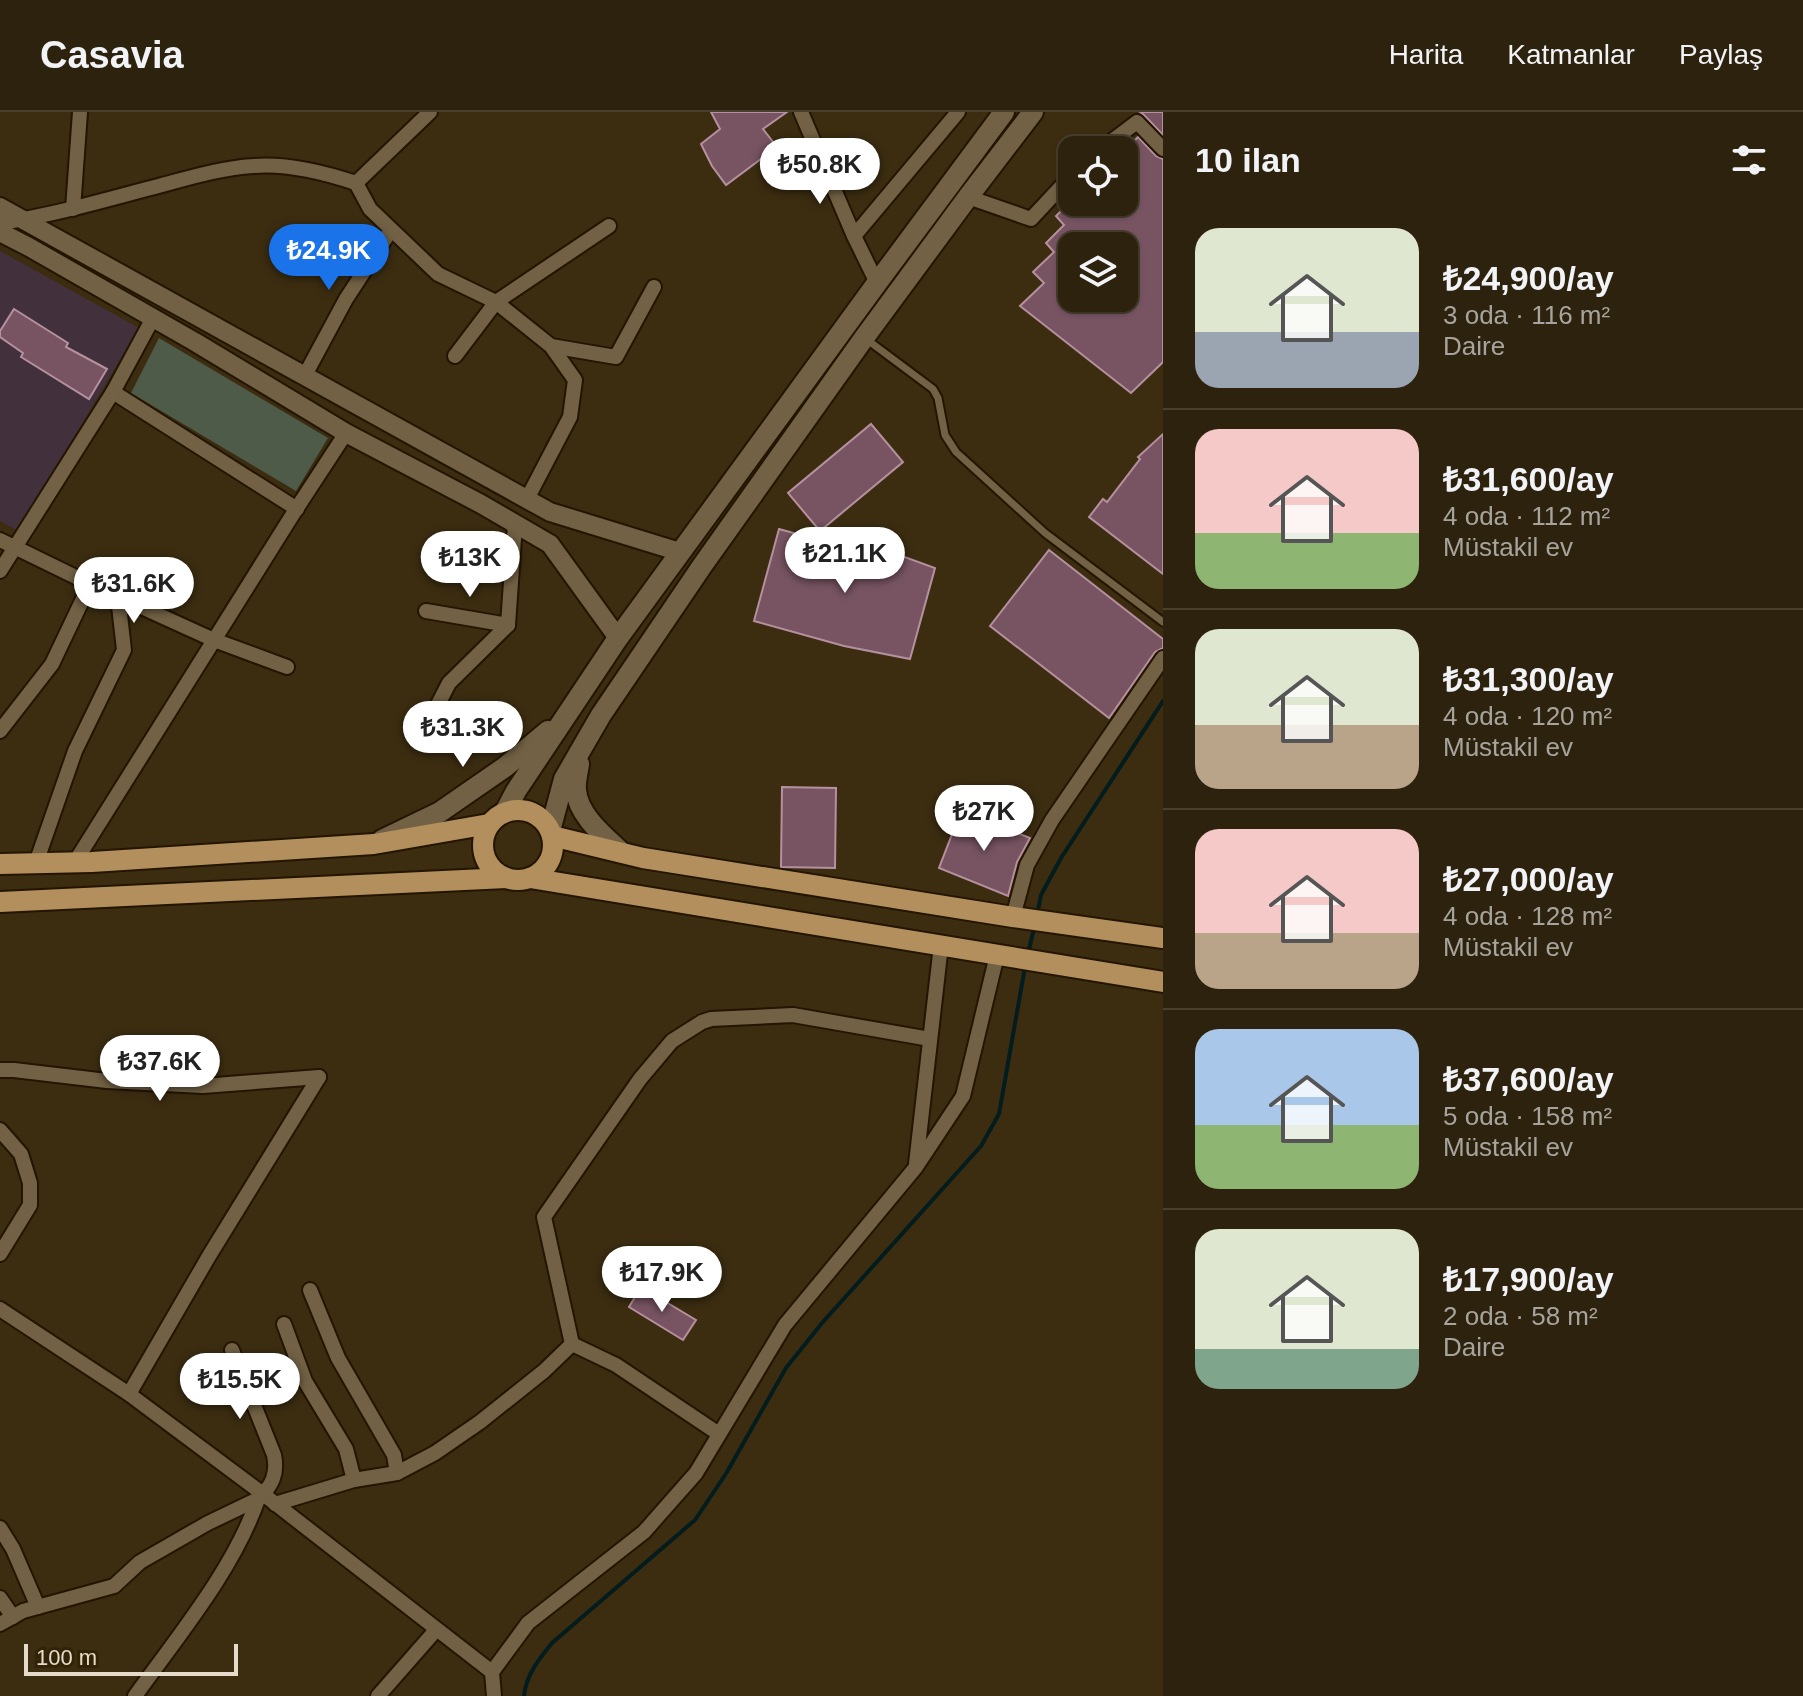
<!DOCTYPE html>
<html lang="tr">
<head>
<meta charset="utf-8">
<style>
  :root { --surface:#2d220d; --page:#352a16; --text:#f1f3f6; --muted:#a7a49d; --line:#483f2e; --accent:#1a73e8 }
  body { margin:0; font-family:Arial,sans-serif; background:var(--page); color:var(--text); height:100vh; display:flex; flex-direction:column; font-size:30px; white-space:nowrap }
  * { box-sizing:border-box; margin:0 }
  p { font-size:26px; color:var(--muted) }
  .icon { flex:none; width:44px; height:44px; fill:none; stroke:currentColor; stroke-width:2; stroke-linecap:round; stroke-linejoin:round }
  .map { position:relative; flex:1; overflow:hidden }
  .side { display:flex; flex-direction:column; background:var(--surface); width:640px }
  .side>* { flex:none }
  .controls { position:absolute; left:1058px; top:24px; display:grid; gap:16px }
  .controls a { display:grid; place-items:center; width:80px; height:80px; border-radius:16px; background:var(--surface); box-shadow:0 2px 6px #0004,0 0 0 2px var(--line); font-size:40px }
  .scale { position:absolute; left:24px; bottom:20px; width:214px; box-sizing:border-box; padding-left:8px; border:4px solid #e4dbcb; border-top:0; font-size:22px; line-height:28px; white-space:nowrap; color:#e4dbcb; -webkit-text-stroke:6px #322306; paint-order:stroke }
  .price { position:absolute; translate:-50% -68px; padding:0 18px; border-radius:28px; background:#fff; color:#222; font-size:26px; line-height:52px; filter:drop-shadow(0 2px 4px #0008) }
  .price::after { content:''; position:absolute; left:50%; top:48px; width:24px; height:18px; margin-left:-12px; background:inherit; clip-path:polygon(0 0,100% 0,50% 100%) }
  .price.on { background:var(--accent); color:#fff }
  ul { padding:0; list-style:none }
  li { display:flex; align-items:center; gap:24px; height:200px; padding:0 32px }
  li+li { border-top:2px solid var(--line) }
  li span { display:grid; place-items:center; flex:none; width:224px; height:160px; border-radius:24px; color:#555 }
  li>.icon { margin-inline-start:auto }
  span .icon { width:96px; height:96px; fill:#fffc; stroke-width:1 }
  li b { font-size:34px }
  h2 { display:flex; justify-content:space-between; align-items:center; height:96px; padding:0 32px; font-size:34px }
  header { display:flex; align-items:center; gap:48px; box-sizing:border-box; height:112px; padding:0 40px; background:var(--surface); border-bottom:2px solid var(--line) }
  header strong { font-size:38px }
  nav { display:flex; gap:44px; margin-inline-start:auto; font-size:28px }
  main { display:flex; flex:1; min-height:0 }
  .map>svg:first-child { display:block }
  .education { fill:#42313c }
  .green { fill:#4f5b49 }
  .lines { fill:none; stroke-linecap:round; stroke-linejoin:round }
  .stream { stroke:#031c1d; stroke-width:4 }
  .building { fill:#785462; stroke:#b5909e; stroke-width:2; fill-rule:evenodd }
  .service-casing { stroke:#231500; stroke-width:11 }
  .minor-casing { stroke:#231500; stroke-width:18 }
  .tertiary-casing { stroke:#231500; stroke-width:22 }
  .secondary-casing { stroke:#231500; stroke-width:24 }
  .primary-casing { stroke:#231500; stroke-width:24 }
  .service { stroke:#726144; stroke-width:7 }
  .minor { stroke:#726144; stroke-width:14 }
  .tertiary { stroke:#726144; stroke-width:18 }
  .secondary { stroke:#726144; stroke-width:20 }
  .primary { stroke:#b28f5d; stroke-width:20 }
</style>
</head>
<body>
<header>
<strong>Casavia</strong>
<nav><a>Harita</a><a>Katmanlar</a><a>Paylaş</a></nav>
</header>
<main>
<div class="map">
<svg width="1163" height="1584" viewBox="0 0 1163 1584">
  <rect width="100%" height="100%" fill="#3c2d11"/>
  <polygon class="education" points="0,139 139,216 18,419 0,409"/>
  <polygon class="green" points="159,226 328,326 296,379 131,281"/>
  <g class="lines">
    <g class="stream">
      <polyline points="1037,803 1041,783 1061,746 1163,589"/>
      <polyline points="1028,842 1034,816"/>
      <path d="M524,1584C526,1563 539,1547 552,1531L695,1408L727,1360L786,1256L822,1211L981,1034L999,1002L1025,855"/>
    </g>
  </g>
  <g class="building">
    <polygon points="711,0 787,0 763,17 777,35 726,73 712,54 701,32 720,17"/>
    <polygon points="1140,0 1163,0 1163,23 1144,3"/>
    <path d="M1138,25L1156,44L1163,47V250L1131,281L1020,194L1044,171L1033,160L1054,140L1046,131L1064,113L1056,104L1070,90H1124V39ZM1072,134H1124V186H1072Z"/>
    <polygon points="14,197 68,231 66,235 107,257 89,287 21,245 23,241 0,225 0,219"/>
    <polygon points="871,312 903,350 820,419 788,381"/>
    <polygon points="1163,322 1163,462 1089,405 1103,387 1107,390 1140,347 1138,345"/>
    <polygon points="779,417 869,442 872,433 935,456 910,547 844,534 754,509"/>
    <polygon points="1049,438 1163,527 1163,536 1155,540 1109,606 990,514"/>
    <polygon points="782,675 836,676 835,756 781,755"/>
    <polygon points="961,699 1030,726 1017,750 1008,784 939,756"/>
    <polygon points="641,1175 696,1208 683,1228 629,1195"/>
  </g>
  <g class="lines">
    <defs>
      <polyline id="service" points="866,227 933,277 938,286 945,323 956,340 1045,421 1163,510"/>
      <g id="minor">
        <polyline points="801,0 854,124 877,171"/>
        <polyline points="1100,38 1137,10 1163,37"/>
        <polyline points="356,71 370,97 438,162 496,190 551,234 575,268 570,305 527,387"/>
        <polyline points="968,85 1031,107 1072,63"/>
        <polyline points="73,97 80,0"/>
        <path d="M0,111C55,103 108,87 162,73C192,65 222,56 253,54C287,51 323,60 356,71L430,0"/>
        <polyline points="854,124 958,0"/>
        <polyline points="551,234 616,245 654,175"/>
        <polyline points="455,244 496,190 609,114"/>
        <polyline points="304,265 346,187 391,118"/>
        <polyline points="113,280 297,397"/>
        <polyline points="0,428 82,468 214,528 287,555"/>
        <polyline points="0,459 113,280 153,206"/>
        <polyline points="426,499 508,513"/>
        <polyline points="433,602 449,571 508,513 515,412"/>
        <polyline points="0,619 52,552 90,472"/>
        <polyline points="75,750 293,402 346,321"/>
        <polyline points="36,751 75,639 124,538 118,485"/>
        <polyline points="1013,805 1027,753 1052,708 1163,546"/>
        <polyline points="0,958 14,958 107,969 203,974 319,965"/>
        <polyline points="0,1018 21,1042 30,1071 30,1093 0,1142"/>
        <polyline points="916,1052 941,833"/>
        <polyline points="310,1178 338,1246 394,1343 397,1361"/>
        <polyline points="0,1197 129,1282 263,1382 492,1560"/>
        <polyline points="284,1212 305,1269 346,1337 354,1368"/>
        <polyline points="572,1232 544,1105 640,967 672,929 702,910 711,907 793,903 930,927"/>
        <polyline points="129,1282 209,1144 319,965"/>
        <polyline points="275,1392 354,1368 397,1361 435,1341 480,1310 544,1259 572,1232 616,1253 719,1322"/>
        <polyline points="0,1416 13,1437 38,1495"/>
        <polyline points="0,1486 13,1505"/>
        <path d="M0,1512L23,1499L114,1474L140,1450L208,1411L258,1387C272,1374 278,1362 274,1343L232,1238"/>
        <path d="M135,1584C178,1524 234,1457 258,1387"/>
        <polyline points="378,1584 436,1518"/>
        <polyline points="494,1584 492,1560 528,1511 644,1420 696,1361 785,1213 916,1055 963,984 997,843"/>
      </g>
      <g id="tertiary">
        <polyline points="0,95 550,400 680,440"/>
        <polyline points="0,120 29,135 195,230 346,321 481,392 550,432 618,526"/>
      </g>
      <g id="secondary">
        <path d="M579,652C578,660 575,670 576,678C578,703 603,723 621,740"/>
        <polyline points="505,700 516,679 618,526 877,171 1004,0"/>
        <polyline points="550,719 564,667 601,603 702,454 864,226 968,85 1033,0"/>
        <polyline points="382,728 440,700 505,655 548,619"/>
      </g>
      <g id="primary">
        <circle cx="518" cy="733" r="35"/>
        <polyline points="552,724 643,746 1013,805 1163,826"/>
        <polyline points="0,752 92,750 374,732 489,712"/>
        <polyline points="530,766 1163,870"/>
        <polyline points="0,790 506,766"/>
      </g>
    </defs>
    <use href="#service" class="service-casing"/>
    <use href="#minor" class="minor-casing"/>
    <use href="#tertiary" class="tertiary-casing"/>
    <use href="#secondary" class="secondary-casing"/>
    <use href="#primary" class="primary-casing"/>
    <use href="#service" class="service"/>
    <use href="#minor" class="minor"/>
    <use href="#tertiary" class="tertiary"/>
    <use href="#secondary" class="secondary"/>
    <use href="#primary" class="primary"/>
  </g>
</svg>
<div class="controls">
<a><svg class="icon" aria-label="locate" viewBox="0 0 24 24"><circle cx="12" cy="12" r="6"/><path d="M12 2v4M12 18v4M2 12h4M18 12h4"/></svg></a>
<a><svg class="icon" aria-label="layers" viewBox="0 0 24 24"><path d="M12 4l9 5-9 5-9-5zM3 14l9 5 9-5"/></svg></a>
</div>
<div class="scale">100 m</div>
<b class="price" style="left:820px;top:94px">₺50.8K</b>
<b class="price on" style="left:329px;top:180px">₺24.9K</b>
<b class="price" style="left:845px;top:483px">₺21.1K</b>
<b class="price" style="left:470px;top:487px">₺13K</b>
<b class="price" style="left:134px;top:513px">₺31.6K</b>
<b class="price" style="left:463px;top:657px">₺31.3K</b>
<b class="price" style="left:984px;top:741px">₺27K</b>
<b class="price" style="left:160px;top:991px">₺37.6K</b>
<b class="price" style="left:662px;top:1202px">₺17.9K</b>
<b class="price" style="left:240px;top:1309px">₺15.5K</b>
</div>
<section class="side">
<h2>10 ilan<svg class="icon" aria-label="filters" viewBox="0 0 24 24"><path d="M4 7h16M4 17h16"/><circle cx="9" cy="7" r="2"/><circle cx="15" cy="17" r="2"/></svg></h2>
<ul>
<li><span style="background:linear-gradient(#dfe7d0 65%,#9aa5b1 0)"><svg class="icon" aria-label="home" viewBox="0 0 24 24"><path d="M3 11l9-7 9 7M6 9v11h12V9"/></svg></span><div><b>₺24,900/ay</b><p>3 oda · 116 m²</p><p>Daire</p></div></li>
<li><span style="background:linear-gradient(#f6c9c9 65%,#8fb573 0)"><svg class="icon" aria-label="home" viewBox="0 0 24 24"><path d="M3 11l9-7 9 7M6 9v11h12V9"/></svg></span><div><b>₺31,600/ay</b><p>4 oda · 112 m²</p><p>Müstakil ev</p></div></li>
<li><span style="background:linear-gradient(#dfe7d0 60%,#b9a48a 0)"><svg class="icon" aria-label="home" viewBox="0 0 24 24"><path d="M3 11l9-7 9 7M6 9v11h12V9"/></svg></span><div><b>₺31,300/ay</b><p>4 oda · 120 m²</p><p>Müstakil ev</p></div></li>
<li><span style="background:linear-gradient(#f6c9c9 65%,#b9a48a 0)"><svg class="icon" aria-label="home" viewBox="0 0 24 24"><path d="M3 11l9-7 9 7M6 9v11h12V9"/></svg></span><div><b>₺27,000/ay</b><p>4 oda · 128 m²</p><p>Müstakil ev</p></div></li>
<li><span style="background:linear-gradient(#a9c7e8 60%,#8fb573 0)"><svg class="icon" aria-label="home" viewBox="0 0 24 24"><path d="M3 11l9-7 9 7M6 9v11h12V9"/></svg></span><div><b>₺37,600/ay</b><p>5 oda · 158 m²</p><p>Müstakil ev</p></div></li>
<li><span style="background:linear-gradient(#dfe7d0 75%,#7fa58c 0)"><svg class="icon" aria-label="home" viewBox="0 0 24 24"><path d="M3 11l9-7 9 7M6 9v11h12V9"/></svg></span><div><b>₺17,900/ay</b><p>2 oda · 58 m²</p><p>Daire</p></div></li>
</ul>
</section>
</main>
</body>
</html>
